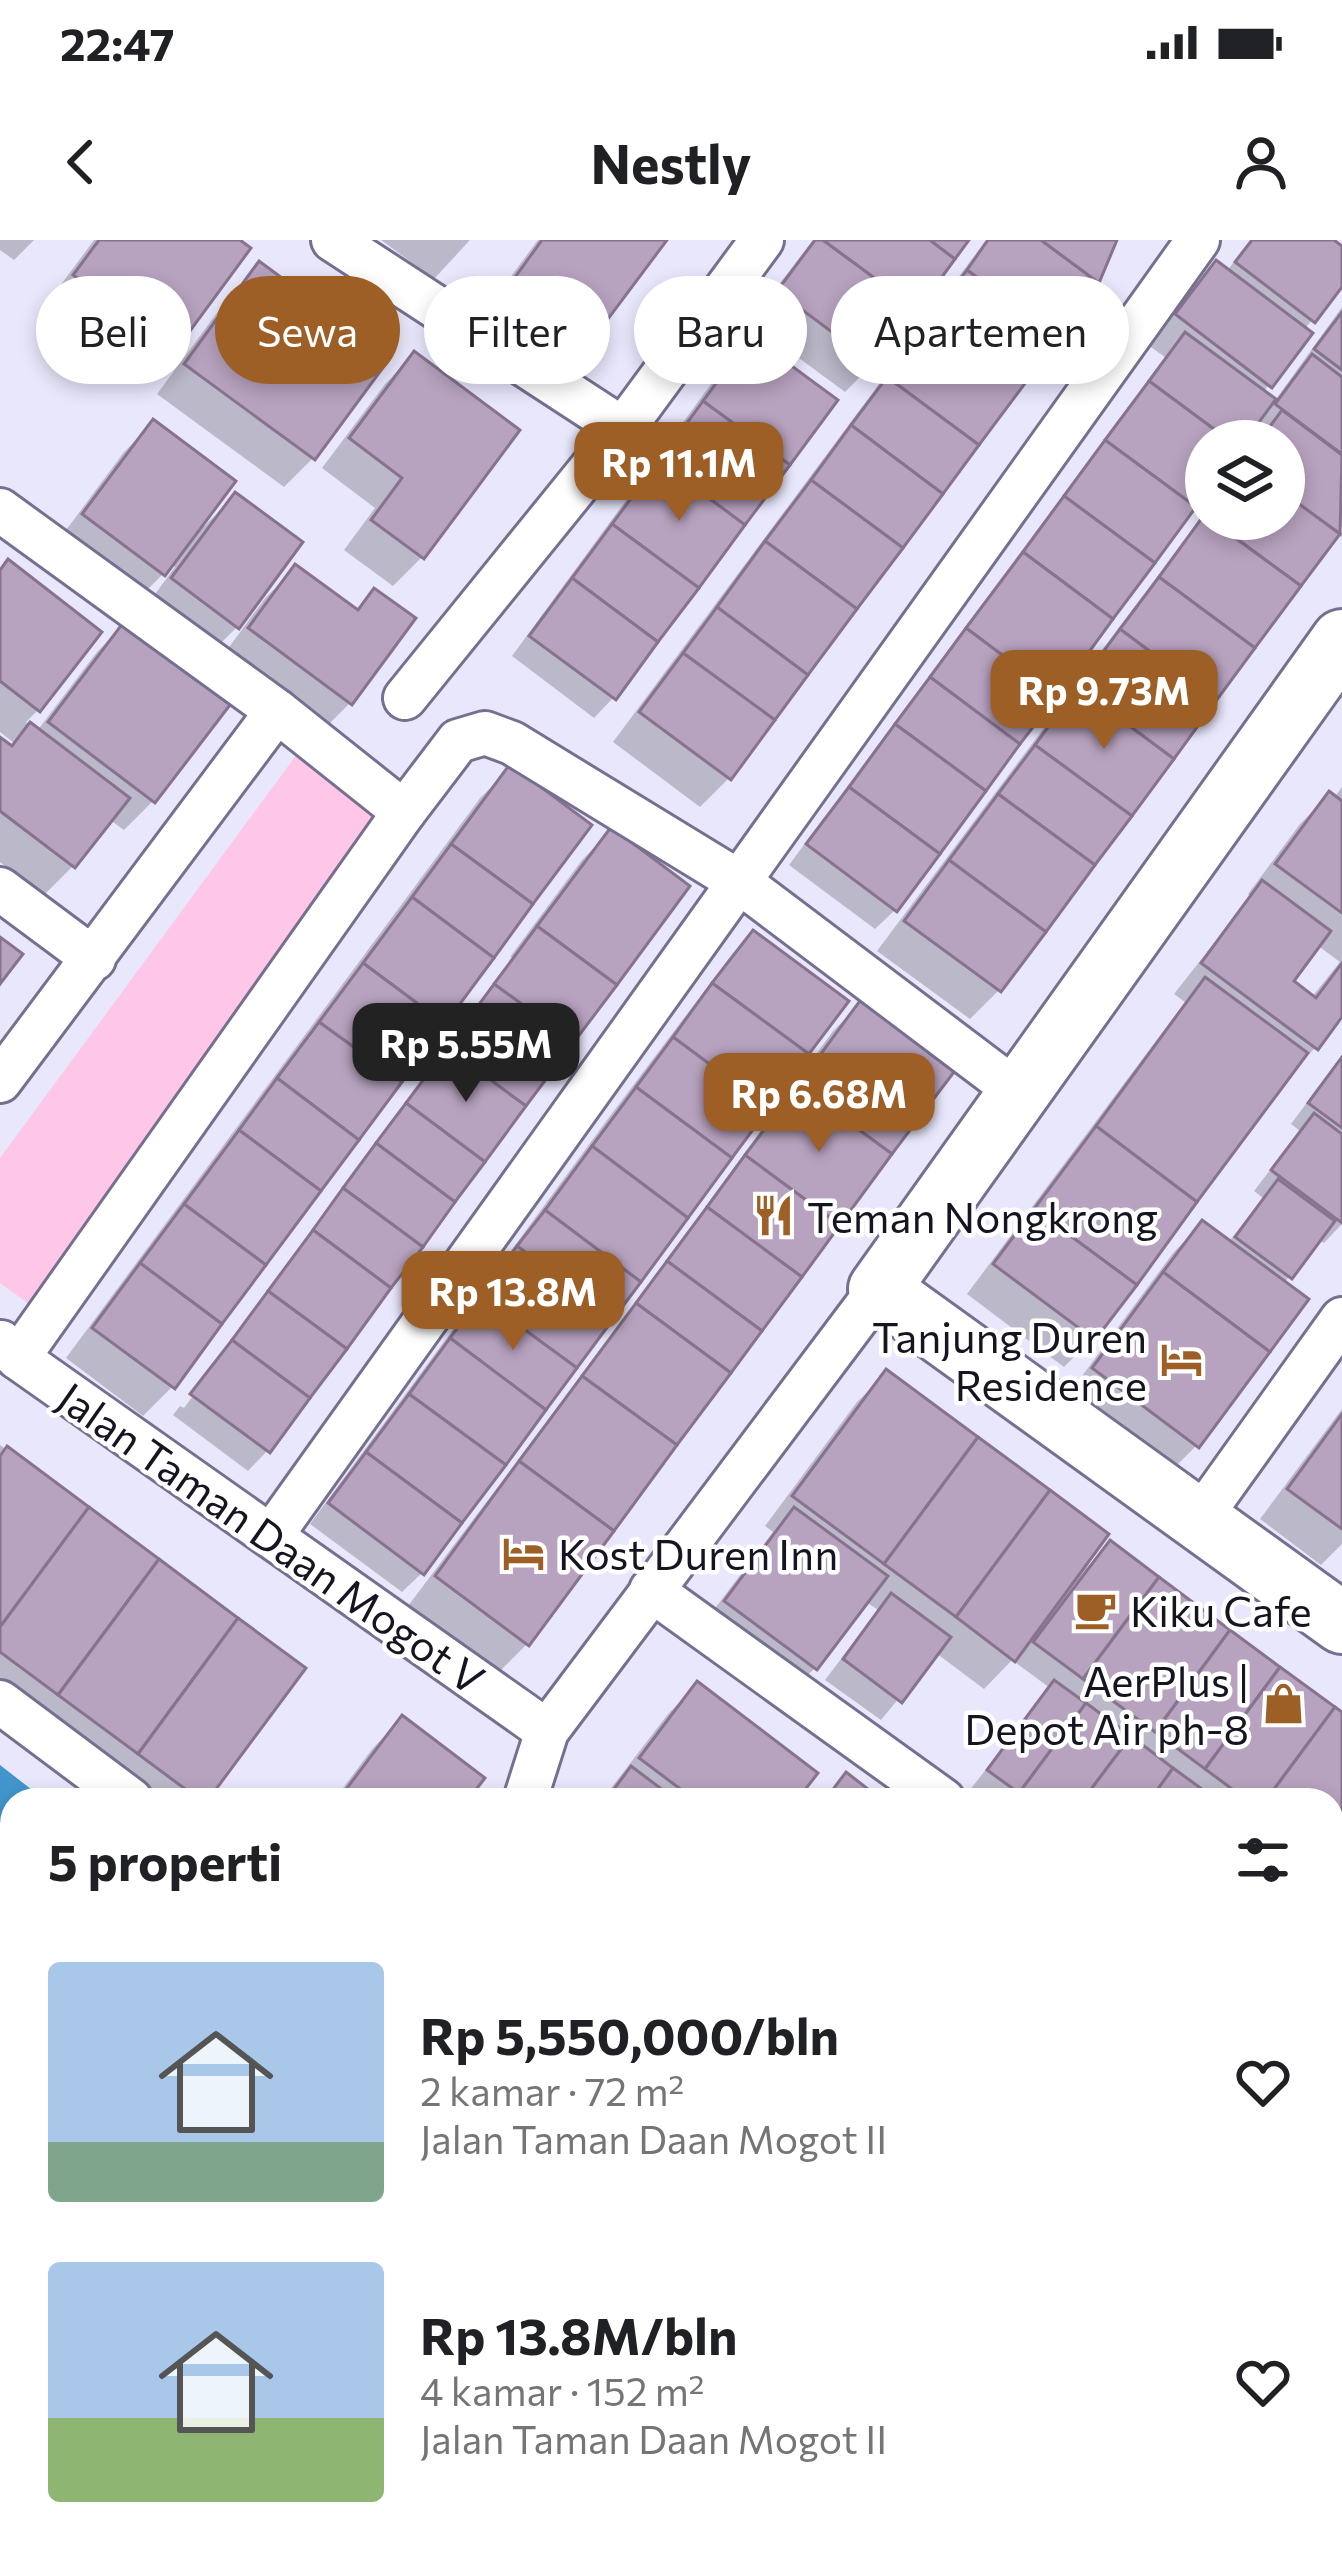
<!DOCTYPE html>
<html lang="id">
<head>
<meta charset="utf-8">
<style>
  :root { --surface:#fff; --page:#f2f2f2; --text:#202124; --muted:#757577; --accent:#9d5f25 }
  body { margin:0; font-family:Commissioner,sans-serif; background:var(--page); color:var(--text); height:100vh; display:flex; flex-direction:column; font-size:45px; white-space:nowrap }
  * { box-sizing:border-box; margin:0 }
  p { font-size:39px; color:var(--muted) }
  .icon { flex:none; width:66px; height:66px; fill:none; stroke:currentColor; stroke-width:2; stroke-linecap:round; stroke-linejoin:round }
  .map { position:relative; flex:1; overflow:hidden }
  .panel { position:absolute; left:0px; top:1548px; width:1344px; height:771px; display:flex; flex-direction:column; background:var(--surface); border-radius:36px 36px 0 0; box-shadow:0 6px 18px #0003 }
  .panel>* { flex:none }
  .top-card { position:absolute; left:36px; top:36px; width:1272px; height:108px; display:flex; gap:24px }
  .fabs { position:absolute; left:1185px; top:180px; display:grid; gap:24px }
  .fabs a { display:grid; place-items:center; width:120px; height:120px; border-radius:50%; background:var(--surface); box-shadow:0 6px 18px #0003; font-size:60px }
  .price { position:absolute; translate:-50% -102px; padding:0 27px; border-radius:24px; background:var(--accent); color:#fff; font-size:39px; line-height:78px; filter:drop-shadow(0 3px 6px #0008) }
  .price::after { content:''; position:absolute; left:50%; top:72px; width:36px; height:27px; margin-left:-18px; background:inherit; clip-path:polygon(0 0,100% 0,50% 100%) }
  .price.on { background:#222; color:#fff }
  ul { padding:0; list-style:none }
  li { display:flex; align-items:center; gap:36px; height:300px; padding:0 48px }
  li span { display:grid; place-items:center; flex:none; width:336px; height:240px; border-radius:12px; color:#555 }
  li>.icon { margin-inline-start:auto }
  span .icon { width:144px; height:144px; fill:#fffc; stroke-width:1 }
  li b { font-size:51px }
  h2 { display:flex; justify-content:space-between; align-items:center; height:144px; padding:0 48px; font-size:51px }
  .chip { padding:0 42px; border-radius:54px; background:var(--surface); box-shadow:0 6px 18px #0003; font-size:42px; line-height:108px }
  .chip.on { background:var(--accent); color:#fff }
  .status { display:flex; justify-content:space-between; align-items:center; height:84px; padding:0 60px; background:var(--surface); direction:ltr }
  .status svg { height:33px; fill:currentColor }
  header { display:flex; justify-content:space-between; align-items:center; height:156px; padding:0 48px; background:var(--surface); font-size:54px; font-weight:700 }
  .map>svg:first-child { display:block }
  .green { fill:#fec7e7 }
  .water { fill:#4295cb }
  .shadow { fill:#0003; fill-rule:evenodd }
  .building { fill:#b7a2bf; stroke:#87738e; stroke-width:3 }
  .lines { fill:none; stroke-linecap:round; stroke-linejoin:round }
  .street-casing { stroke:#75708f; stroke-width:48 }
  .secondary-casing { stroke:#75708f; stroke-width:66 }
  .street { stroke:#fff; stroke-width:42 }
  .secondary { stroke:#fff; stroke-width:60 }
  .labels { text-anchor:middle; dominant-baseline:central; stroke-width:9; stroke-linejoin:round; paint-order:stroke }
  .poi-label { font-size:42px; fill:#161420; stroke:#fff; text-anchor:start }
  .street-label { font-size:42px; fill:#161420; stroke:#fff }
</style>
</head>
<body>
<div class="status"><b>22:47</b><svg viewBox="0 0 49 12"><path d="M0 12V9h3v3zM5 12V6h3v6zM10 12V3h3v9zM15 12V0h3v12zM26 1h20v11H26zM47 4h2v5h-2z"/></svg></div>
<header><svg class="icon" aria-label="back" viewBox="0 0 24 24"><path d="M15 5l-7 7 7 7"/></svg>Nestly<svg class="icon" aria-label="person" viewBox="0 0 24 24"><circle cx="12" cy="8" r="4"/><path d="M4 21q1-7 8-7t8 7"/></svg></header>
<div class="map">
<svg width="1342" height="2317" viewBox="0 0 1342 2317">
  <rect width="100%" height="100%" fill="#e9e7fc"/>
  <polygon class="green" points="300,510 407,590 40,1072 0,1043 0,918"/>
  <polygon class="water" points="0,1525 45,1560 12,1560 12,2307 62,2307 55,2317 0,2317"/>
  <g class="shadow">
    <polygon points="0,0 34,0 14,20 0,10"/>
    <polygon points="94,0 235,0 173,108 144,137 46,65"/>
    <polygon points="381,0 470,0 434,39"/>
    <polygon points="538,0 663,0 591,97 562,126 486,70"/>
    <polygon points="813,0 925,0 874,123 845,152 750,82"/>
    <polygon points="986,0 1114,0 729,538 700,567 613,502"/>
    <polygon points="1250,0 1329,0 1342,10 1342,42 1304,90 1263,153 1274,162 1342,67 1342,286 999,750 970,779 877,711 1206,271 1206,279 1284,279 1284,201 1257,201 1265,190 1255,183 1242,201 1206,201 1206,249 895,670 875,689 789,625 1165,117 1148,105 1187,53 1216,24 1227,31"/>
    <polygon points="260,25 313,218 284,247 157,154 231,54"/>
    <polygon points="751,100 613,458 594,478 512,416 722,129"/>
    <polygon points="414,115 422,317 393,346 344,310 375,268 322,228 385,144"/>
    <polygon points="153,183 196,289 199,291 235,256 243,381 208,416 144,369 175,327 172,325 134,363 55,305 124,212"/>
    <polygon points="296,328 355,372 375,352 350,463 321,492 221,418 266,357"/>
    <polygon points="0,332 38,470 26,482 37,491 97,412 126,383 153,561 124,590 109,579 73,626 44,655 0,622 0,501 9,508 14,503 0,492"/>
    <polygon points="511,528 172,1147 143,1176 66,1118 481,557"/>
    <path d="M1342,547V772L1315,808L1288,835L1093,1098L1064,1127L967,1054L1185,762L1174,754L1251,656L1248,654L1300,584L1329,555L1334,558ZM1317,705L1340,722L1311,758L1290,742Z"/>
    <polygon points="611,591 685,646 267,1211 248,1231 173,1175 180,1166 184,1168 517,718 510,717 582,620"/>
    <polygon points="753,694 422,1333 402,1352 310,1284 607,880 733,713"/>
    <polygon points="862,762 527,1404 498,1433 408,1366 622,1082 833,791"/>
    <polygon points="1342,815 1342,984 1324,1003 1318,999 1284,1043 1196,1206 1167,1235 1065,1159 1173,1013 1202,983 1228,1003 1263,958 1254,951 1300,891 1291,884"/>
    <polygon points="887,1133 1085,1329 1110,1304 1342,1476 1342,1826 1332,1819 1338,1811 1332,1806 1332,1560 982,1560 969,1551 1050,1448 1012,1420 984,1449 936,1413 881,1480 825,1440 878,1370 865,1361 815,1428 786,1457 697,1392 773,1292 765,1286 857,1162"/>
    <polygon points="1342,1169 1342,1304 1321,1325 1260,1279"/>
    <polygon points="0,1205 302,1428 204,1560 132,1560 0,1463"/>
    <polygon points="697,1445 793,1560 602,1560 668,1474"/>
    <polygon points="402,1479 464,1560 334,1560 373,1508"/>
    <polygon points="1332,1985 1342,1992 1342,2088 1337,2084 1332,2092"/>
    <polygon points="1342,2093 1342,2193 1332,2207 1332,2107"/>
    <polygon points="1342,2244 1342,2317 1332,2307 1332,2260"/>
    <polygon points="212,2307 222,2315 228,2307 306,2307 299,2317 147,2317"/>
    <polygon points="768,2307 889,2307 888,2317 782,2317"/>
    <polygon points="1189,2307 1255,2307 1250,2317 1182,2317"/>
  </g>
  <g class="building">
    <polygon points="99,0 240,0 251,8 176,110 73,35"/>
    <polygon points="542,0 667,0 593,99 513,40"/>
    <polygon points="815,0 823,0 918,70 876,125 777,51"/>
    <polygon points="823,0 930,0 955,19 918,70"/>
    <polygon points="930,0 969,0 955,19"/>
    <polygon points="988,0 1041,0 1099,43 1058,98 967,30"/>
    <polygon points="1041,0 1117,0 1099,43"/>
    <polygon points="1252,0 1334,0 1342,6 1342,47 1315,83 1235,22"/>
    <polygon points="1216,20 1313,93 1272,148 1175,74"/>
    <polygon points="259,21 390,118 315,220 184,124"/>
    <polygon points="967,30 1058,98 1026,142 934,73"/>
    <polygon points="1342,72 1342,130 1314,109"/>
    <polygon points="934,73 1026,142 979,205 887,137"/>
    <polygon points="1185,92 1276,159 1245,201 1230,201 1149,141"/>
    <polygon points="751,96 838,160 790,225 703,161"/>
    <polygon points="414,111 520,190 424,319 371,280 402,238 349,198"/>
    <polygon points="1312,114 1342,137 1342,214 1275,164"/>
    <polygon points="887,137 979,205 943,254 851,185"/>
    <polygon points="1149,141 1230,201 1206,201 1206,254 1196,267 1105,200"/>
    <polygon points="703,161 790,225 745,285 659,221"/>
    <polygon points="1282,170 1342,215 1340,294 1284,253 1284,201 1259,201"/>
    <polygon points="153,179 236,241 165,336 82,274"/>
    <polygon points="851,185 943,254 903,308 811,240"/>
    <polygon points="1105,200 1196,267 1155,323 1064,256"/>
    <polygon points="659,221 745,285 699,348 612,284"/>
    <polygon points="811,240 903,308 857,369 765,301"/>
    <polygon points="235,252 303,302 239,389 171,338"/>
    <polygon points="1284,253 1340,294 1301,346 1210,279 1284,279"/>
    <polygon points="1064,256 1155,323 1113,379 1023,312"/>
    <polygon points="1204,275 1301,346 1255,408 1159,337"/>
    <polygon points="612,284 699,348 658,402 572,338"/>
    <polygon points="765,301 857,369 808,435 717,367"/>
    <polygon points="1023,312 1113,379 1057,456 966,388"/>
    <polygon points="8,319 102,392 40,472 0,441 0,330"/>
    <polygon points="295,324 358,370 374,348 416,378 352,465 248,388"/>
    <polygon points="1159,337 1255,408 1216,461 1120,389"/>
    <polygon points="572,338 658,402 616,460 529,396"/>
    <polygon points="717,367 808,435 775,480 683,413"/>
    <polygon points="126,379 233,461 155,563 48,482"/>
    <polygon points="966,388 1057,456 1020,504 930,437"/>
    <polygon points="1120,389 1216,461 1174,519 1077,447"/>
    <polygon points="683,413 775,480 731,540 639,472"/>
    <polygon points="930,437 1020,504 986,551 895,484"/>
    <polygon points="1077,447 1174,519 1132,576 1035,505"/>
    <polygon points="30,482 130,558 75,628 0,571 0,497 12,506"/>
    <polygon points="895,484 986,551 940,614 849,547"/>
    <polygon points="1035,505 1132,576 1095,625 998,554"/>
    <polygon points="510,524 592,585 533,664 451,604"/>
    <polygon points="849,547 940,614 897,672 806,604"/>
    <polygon points="1329,551 1342,561 1342,673 1275,624"/>
    <polygon points="998,554 1095,625 1046,692 949,620"/>
    <polygon points="611,587 690,646 617,745 537,686"/>
    <polygon points="451,604 533,664 494,718 412,657"/>
    <polygon points="949,620 1046,692 1001,752 904,681"/>
    <polygon points="1262,640 1331,691 1294,741 1316,758 1342,723 1342,777 1318,810 1201,723"/>
    <polygon points="412,657 494,718 445,784 363,723"/>
    <polygon points="537,686 617,745 574,802 494,744"/>
    <polygon points="753,690 849,761 809,814 712,743"/>
    <polygon points="0,697 23,714 0,744"/>
    <polygon points="363,723 445,784 402,842 319,782"/>
    <polygon points="1205,737 1308,813 1197,962 1096,886"/>
    <polygon points="712,743 809,814 769,868 673,797"/>
    <polygon points="494,744 574,802 526,866 447,808"/>
    <polygon points="862,758 957,828 892,914 798,845"/>
    <polygon points="319,782 402,842 359,900 277,838"/>
    <polygon points="673,797 769,868 732,918 636,847"/>
    <polygon points="447,808 526,866 485,922 406,863"/>
    <polygon points="1342,817 1342,888 1308,863"/>
    <polygon points="277,838 359,900 321,951 239,890"/>
    <polygon points="798,845 892,914 840,985 745,915"/>
    <polygon points="636,847 732,918 688,978 592,906"/>
    <polygon points="406,863 485,922 455,962 376,903"/>
    <polygon points="1314,873 1342,894 1342,983 1271,930"/>
    <polygon points="1096,886 1197,962 1137,1045 1034,969"/>
    <polygon points="239,890 321,951 266,1025 184,964"/>
    <polygon points="376,903 455,962 423,1007 343,948"/>
    <polygon points="592,906 688,978 641,1042 545,970"/>
    <polygon points="745,915 840,985 802,1037 707,967"/>
    <polygon points="1278,939 1335,981 1292,1039 1235,997"/>
    <polygon points="343,948 423,1007 391,1048 313,990"/>
    <polygon points="184,964 266,1025 222,1084 140,1023"/>
    <polygon points="707,967 802,1037 762,1091 667,1021"/>
    <polygon points="1034,969 1137,1045 1095,1100 993,1024"/>
    <polygon points="545,970 641,1042 614,1078 517,1006"/>
    <polygon points="1202,980 1309,1059 1270,1112 1163,1032"/>
    <polygon points="313,990 391,1048 347,1109 268,1051"/>
    <polygon points="517,1006 614,1078 577,1128 480,1057"/>
    <polygon points="667,1021 762,1091 731,1133 636,1063"/>
    <polygon points="140,1023 222,1084 175,1149 92,1088"/>
    <polygon points="1163,1032 1270,1112 1199,1208 1092,1128"/>
    <polygon points="268,1051 347,1109 310,1158 232,1100"/>
    <polygon points="480,1057 577,1128 546,1170 450,1098"/>
    <polygon points="636,1063 731,1133 677,1205 582,1136"/>
    <polygon points="450,1098 546,1170 506,1225 409,1154"/>
    <polygon points="232,1100 310,1158 270,1213 190,1154"/>
    <polygon points="886,1129 978,1197 884,1324 792,1256"/>
    <polygon points="582,1136 677,1205 614,1291 519,1221"/>
    <polygon points="409,1154 506,1225 462,1283 366,1212"/>
    <polygon points="1342,1174 1342,1289 1287,1249"/>
    <polygon points="978,1197 1050,1250 956,1377 884,1324"/>
    <polygon points="7,1206 89,1267 0,1387 0,1216"/>
    <polygon points="366,1212 462,1283 424,1335 328,1263"/>
    <polygon points="519,1221 614,1291 529,1406 435,1336"/>
    <polygon points="1050,1250 1109,1294 1015,1422 956,1377"/>
    <polygon points="89,1267 159,1319 58,1455 0,1412 0,1387"/>
    <polygon points="794,1267 888,1336 817,1430 724,1361"/>
    <polygon points="1110,1300 1159,1337 1083,1439 1033,1402"/>
    <polygon points="159,1319 238,1378 138,1514 58,1455"/>
    <polygon points="1159,1337 1230,1390 1155,1492 1083,1439"/>
    <polygon points="891,1353 951,1397 902,1463 843,1419"/>
    <polygon points="238,1378 306,1428 208,1560 200,1560 138,1514"/>
    <polygon points="1230,1390 1280,1427 1205,1529 1155,1492"/>
    <polygon points="1280,1427 1335,1467 1266,1560 1247,1560 1205,1529"/>
    <polygon points="1054,1440 1086,1463 1019,1553 987,1530"/>
    <polygon points="697,1441 818,1533 797,1560 695,1560 639,1518"/>
    <polygon points="1086,1463 1131,1496 1083,1560 1028,1560 1019,1553"/>
    <polygon points="1335,1467 1342,1472 1342,1602 1332,1616 1332,1560 1266,1560"/>
    <polygon points="402,1475 485,1538 468,1560 338,1560"/>
    <polygon points="1131,1496 1173,1528 1150,1560 1083,1560"/>
    <polygon points="631,1526 676,1560 606,1560"/>
    <polygon points="1173,1528 1217,1560 1150,1560"/>
    <polygon points="846,1532 882,1560 825,1560"/>
    <polygon points="1332,1665 1342,1673 1342,1730 1332,1743"/>
    <polygon points="1342,1730 1342,1780 1332,1772 1332,1743"/>
    <polygon points="1332,1897 1342,1904 1342,1938 1332,1952"/>
    <polygon points="1332,1981 1342,1988 1342,2045 1332,2038"/>
    <polygon points="1332,2038 1342,2045 1342,2082 1335,2092"/>
    <polygon points="1337,2113 1342,2116 1342,2161 1332,2154 1332,2120"/>
    <polygon points="1332,2164 1342,2171 1342,2198 1333,2211"/>
    <polygon points="1332,2291 1342,2298 1342,2317 1294,2317 1301,2307 1332,2307"/>
    <polygon points="156,2307 217,2307 230,2316 152,2317"/>
    <polygon points="261,2307 310,2307 303,2317 274,2317"/>
    <polygon points="483,2307 535,2307 549,2317 476,2317"/>
    <polygon points="800,2307 894,2307 892,2317 814,2317"/>
    <polygon points="921,2307 970,2307 984,2317 914,2317"/>
    <polygon points="970,2307 1006,2307 999,2317 984,2317"/>
    <polygon points="1011,2307 1083,2307 1075,2317 1002,2317"/>
    <polygon points="1091,2307 1177,2307 1182,2311 1177,2317 1084,2317"/>
    <polygon points="1191,2307 1206,2307 1220,2317 1184,2317"/>
    <polygon points="1220,2307 1259,2307 1253,2317 1234,2317"/>
  </g>
  <g class="lines">
    <defs>
      <g id="street">
        <polyline points="333,0 623,189"/>
        <polyline points="0,270 277,471 404,572"/>
        <polyline points="405,458 623,189 762,0"/>
        <polyline points="0,649 94,719"/>
        <polyline points="0,841 277,471"/>
        <polyline points="1,1102 18,1118 547,1491"/>
        <polyline points="18,1118 404,572 458,501 485,493 512,503 741,643 1018,852"/>
        <polyline points="1199,1279 1342,1079"/>
        <polyline points="271,1296 1198,0"/>
        <polyline points="651,1350 943,1560"/>
        <polyline points="0,1462 131,1560"/>
        <polyline points="525,1560 547,1491 879,1049"/>
        <polyline points="1332,1839 1342,1846"/>
        <polyline points="1332,1958 1342,1943"/>
        <polyline points="1332,2251 1342,2237"/>
        <polyline points="570,2307 583,2317"/>
        <polyline points="731,2307 746,2317"/>
        <polyline points="139,2317 146,2307"/>
        <polyline points="440,2317 447,2307"/>
        <polyline points="908,2317 914,2307"/>
        <polyline points="1081,2317 1088,2307"/>
        <polyline points="1285,2317 1292,2307"/>
      </g>
      <polyline id="secondary" points="1342,400 879,1049 1342,1383"/>
    </defs>
    <use href="#street" class="street-casing"/>
    <use href="#secondary" class="secondary-casing"/>
    <use href="#street" class="street"/>
    <use href="#secondary" class="secondary"/>
  </g>
  <defs>
    <symbol id="restaurant-bare" viewBox="-9 -9 18 18"><path d="M-5-6h1v4h1v-4h1v4h1v-4h1v5L-1.5 .5V6h-2V.5L-5-1ZM5-6V6H3V1.5H1.5Q1.5-4 5-6Z" fill="#9d5f25" stroke="#fff" stroke-width="2.5" paint-order="stroke"/></symbol>
    <symbol id="hotel-bare" viewBox="-9 -9 18 18"><path d="M-6-4.5h1.5V1H6V5H4.5V3h-9V5H-6ZM-4 0a1.8 1.8 0 1 1 3.6 0ZM.5 0V-2.5h3Q6-2.5 6 0Z" fill="#9d5f25" stroke="#fff" stroke-width="2.5" paint-order="stroke"/></symbol>
    <symbol id="cafe-bare" viewBox="-9 -9 18 18"><path d="M-5.5-4.5H6V0H3Q3 3.5 0 3.5H-2.5Q-5.5 3.5-5.5 0ZM3-3.2v2h1.7v-2ZM-6 4.5H4V6H-6Z" fill="#9d5f25" stroke="#fff" stroke-width="2.5" paint-order="stroke"/></symbol>
    <symbol id="shop-bare" viewBox="-9 -9 18 18"><path d="M-5-2.5h2.3a2.7 3.5 0 0 1 5.4 0H5L5.5 6h-11ZM-1.5-2.5h3a1.5 2.3 0 0 0-3 0Z" fill="#9d5f25" stroke="#fff" stroke-width="2.5" paint-order="stroke"/></symbol>
  </defs>
  <g fill-rule="evenodd">
    <use href="#restaurant-bare" x="744" y="946" width="59" height="59"/>
    <use href="#hotel-bare" x="1152" y="1090" width="59" height="59"/>
    <use href="#hotel-bare" x="494" y="1284" width="59" height="59"/>
    <use href="#cafe-bare" x="1066" y="1340" width="59" height="59"/>
    <use href="#shop-bare" x="1254" y="1434" width="59" height="59"/>
  </g>
  <g class="labels">
    <g class="poi-label">
      <text x="807" y="976">Teman Nongkrong</text>
      <text x="1147" y="1096" text-anchor="end">Tanjung Duren<tspan x="1147" dy="48">Residence</tspan></text>
      <text x="558" y="1313">Kost Duren Inn</text>
      <text x="1130" y="1370">Kiku Cafe</text>
      <text x="1249" y="1440" text-anchor="end">AerPlus |<tspan x="1249" dy="48">Depot Air ph-8</tspan></text>
    </g>
    <g class="street-label">
      <text transform="translate(272 1297) rotate(35)">Jalan Taman Daan Mogot V</text>
    </g>
  </g>
</svg>
<div class="fabs">
<a><svg class="icon" aria-label="layers" viewBox="0 0 24 24"><path d="M12 4l9 5-9 5-9-5zM3 14l9 5 9-5"/></svg></a>
</div>
<b class="price" style="left:679px;top:284px">Rp 11.1M</b>
<b class="price" style="left:1104px;top:512px">Rp 9.73M</b>
<b class="price on" style="left:466px;top:865px">Rp 5.55M</b>
<b class="price" style="left:819px;top:915px">Rp 6.68M</b>
<b class="price" style="left:513px;top:1113px">Rp 13.8M</b>
<div class="top-card">
<a class="chip">Beli</a>
<a class="chip on">Sewa</a>
<a class="chip">Filter</a>
<a class="chip">Baru</a>
<a class="chip">Apartemen</a>
</div>
<section class="panel">
<h2>5 properti<svg class="icon" aria-label="filters" viewBox="0 0 24 24"><path d="M4 7h16M4 17h16"/><circle cx="9" cy="7" r="2"/><circle cx="15" cy="17" r="2"/></svg></h2>
<ul>
<li><span style="background:linear-gradient(#a9c7e8 75%,#7fa58c 0)"><svg class="icon" aria-label="home" viewBox="0 0 24 24"><path d="M3 11l9-7 9 7M6 9v11h12V9"/></svg></span><div><b>Rp 5,550,000/bln</b><p>2 kamar · 72 m²</p><p>Jalan Taman Daan Mogot II</p></div><svg class="icon" aria-label="heart" viewBox="0 0 24 24"><path d="M12 20l-8-8c-3-5 5-10 8-4 3-6 11-1 8 4z"/></svg></li>
<li><span style="background:linear-gradient(#a9c7e8 65%,#8fb573 0)"><svg class="icon" aria-label="home" viewBox="0 0 24 24"><path d="M3 11l9-7 9 7M6 9v11h12V9"/></svg></span><div><b>Rp 13.8M/bln</b><p>4 kamar · 152 m²</p><p>Jalan Taman Daan Mogot II</p></div><svg class="icon" aria-label="heart" viewBox="0 0 24 24"><path d="M12 20l-8-8c-3-5 5-10 8-4 3-6 11-1 8 4z"/></svg></li>
</ul>
</section>
</div>
</body>
</html>
